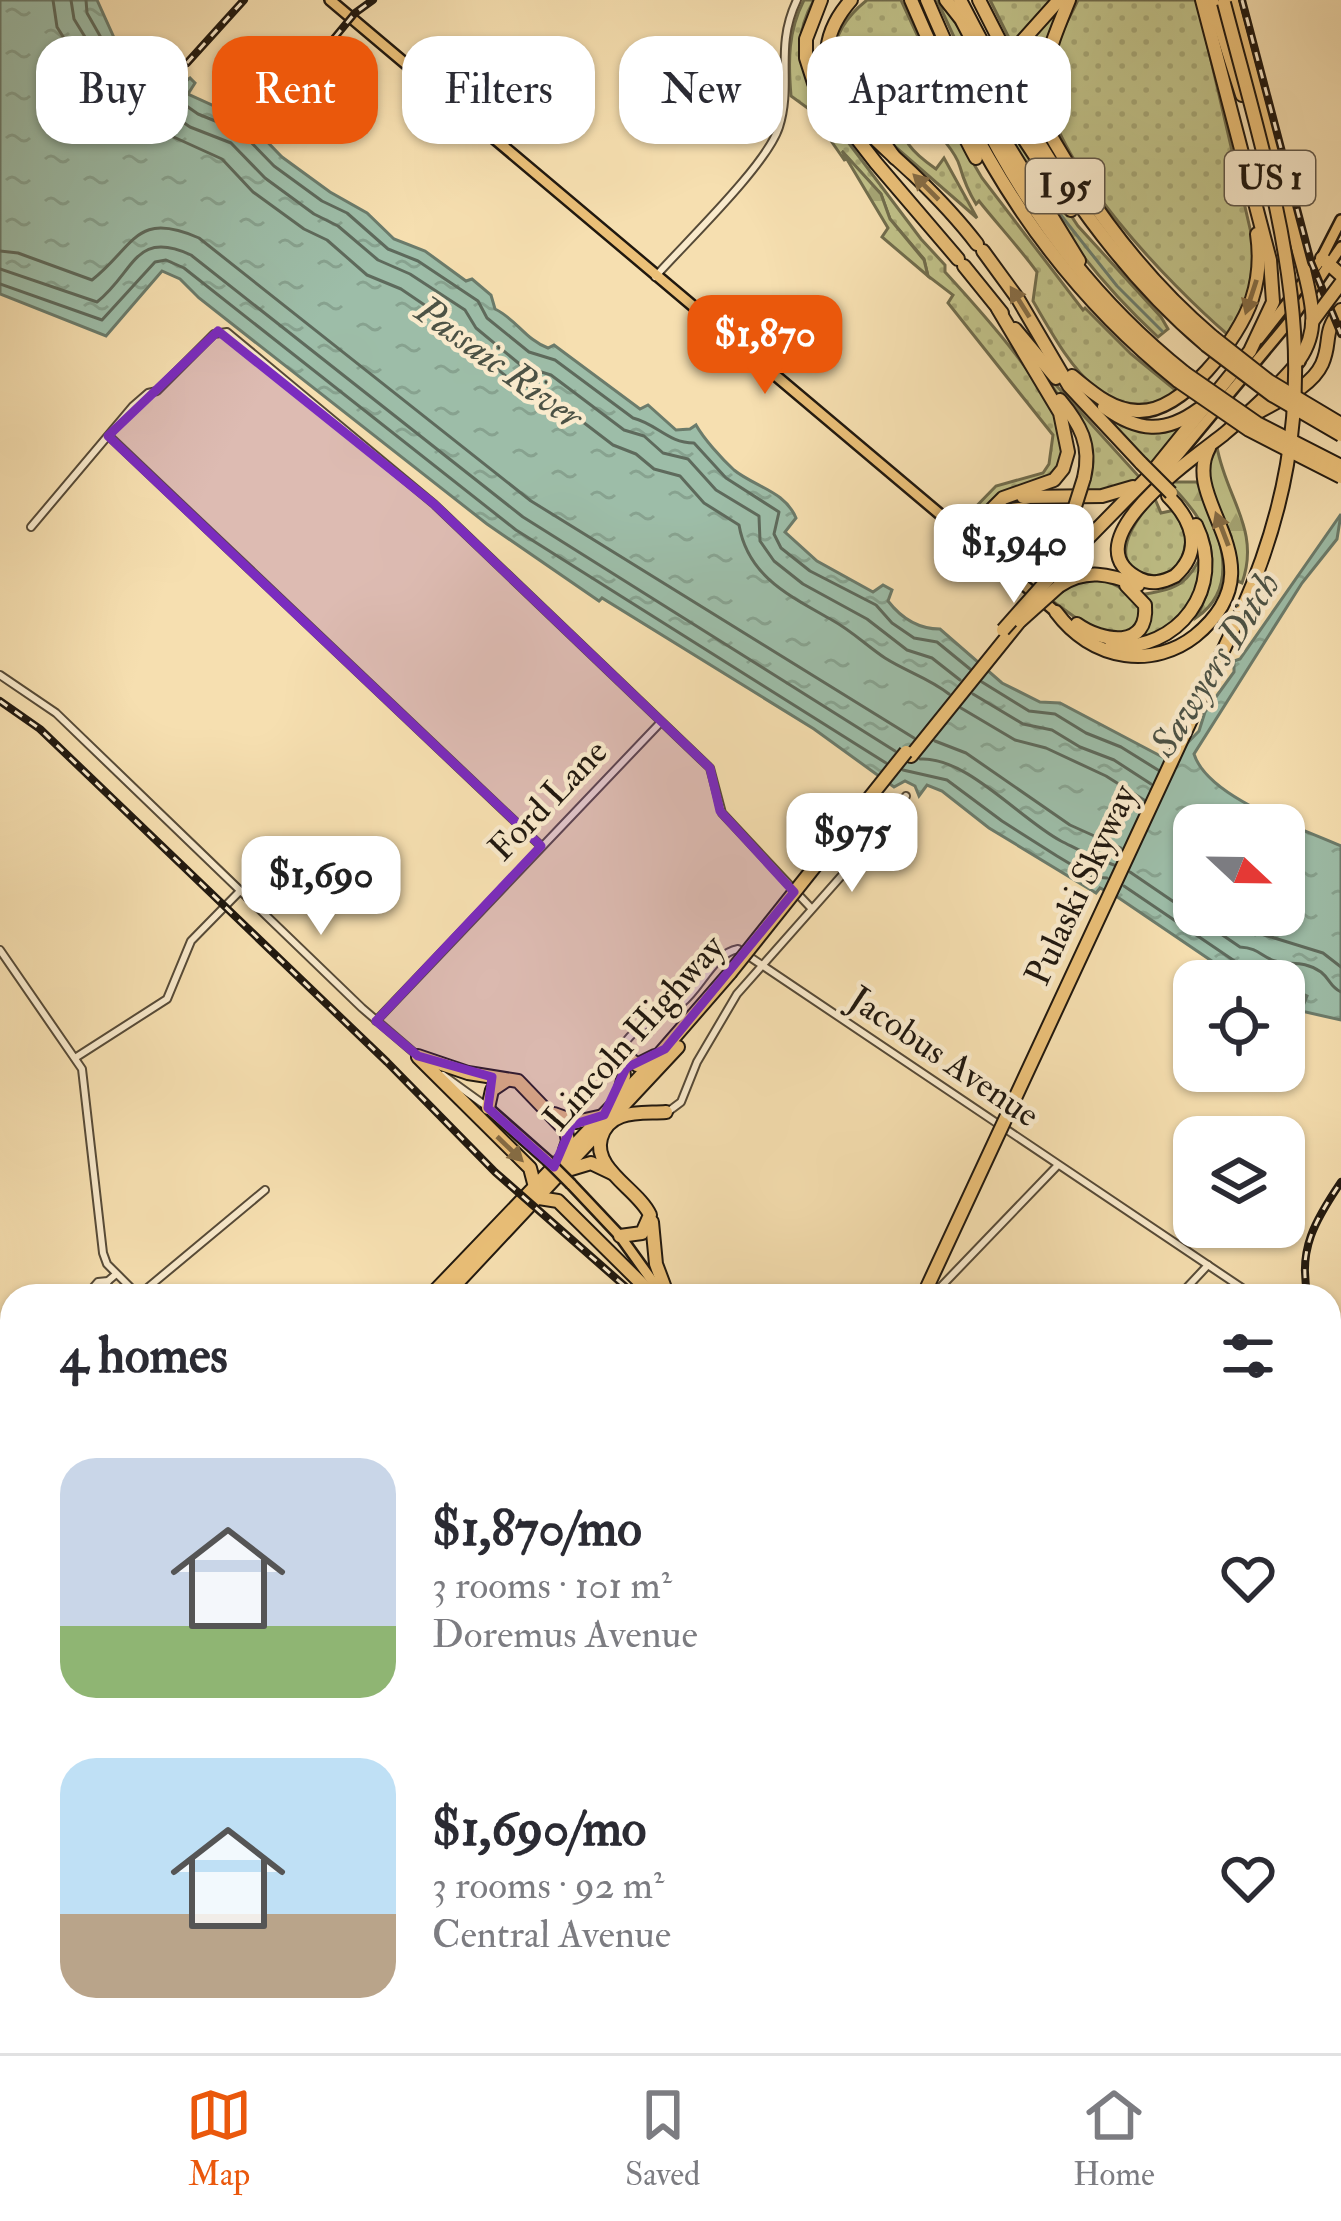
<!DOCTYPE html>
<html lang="en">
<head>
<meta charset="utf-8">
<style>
  :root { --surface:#fff; --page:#f7f7f7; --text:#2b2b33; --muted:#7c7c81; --line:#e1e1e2; --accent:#ea580c }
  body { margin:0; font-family:"IM FELL Double Pica",serif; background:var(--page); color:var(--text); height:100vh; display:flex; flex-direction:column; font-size:45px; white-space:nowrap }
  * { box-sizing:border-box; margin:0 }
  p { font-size:39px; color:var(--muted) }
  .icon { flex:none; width:66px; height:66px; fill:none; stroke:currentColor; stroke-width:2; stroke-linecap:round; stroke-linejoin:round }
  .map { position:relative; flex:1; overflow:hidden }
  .drawer { position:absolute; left:0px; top:1284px; width:1341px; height:771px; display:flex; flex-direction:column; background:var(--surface); border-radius:36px 36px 0 0; box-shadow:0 3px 9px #0004 }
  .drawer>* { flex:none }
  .top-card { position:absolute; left:36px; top:36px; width:1269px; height:108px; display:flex; gap:24px }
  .needle { width:78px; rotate:112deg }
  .controls { position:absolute; left:1173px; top:804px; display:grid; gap:24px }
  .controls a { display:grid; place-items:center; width:132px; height:132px; border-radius:24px; background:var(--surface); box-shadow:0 3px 9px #0004; font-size:60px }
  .price { position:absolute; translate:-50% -102px; padding:0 27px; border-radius:24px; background:#fff; color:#222; font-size:39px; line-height:78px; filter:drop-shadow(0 3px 6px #0008) }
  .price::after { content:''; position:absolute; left:50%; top:72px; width:36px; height:27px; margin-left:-18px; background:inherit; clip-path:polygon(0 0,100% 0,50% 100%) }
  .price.active { background:var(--accent); color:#fff }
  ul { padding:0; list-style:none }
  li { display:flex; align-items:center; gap:36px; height:300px; padding:0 60px }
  li span { display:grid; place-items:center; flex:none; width:336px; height:240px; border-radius:36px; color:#555 }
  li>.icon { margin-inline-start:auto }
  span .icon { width:144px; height:144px; fill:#fffc; stroke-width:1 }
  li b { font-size:51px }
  h2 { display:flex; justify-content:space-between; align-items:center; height:144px; padding:0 60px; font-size:51px }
  .tag { padding:0 42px; border-radius:36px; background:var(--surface); box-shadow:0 3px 9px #0004; font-size:42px; line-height:108px }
  .tag.active { background:var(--accent); color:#fff }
  .tab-bar { display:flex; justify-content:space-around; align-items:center; height:168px; border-top:3px solid var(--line); background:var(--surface); font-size:33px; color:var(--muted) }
  .tab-bar a { display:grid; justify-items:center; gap:6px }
  .tab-bar .active { color:var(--accent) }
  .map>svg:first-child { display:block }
  .grass { fill:url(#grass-dots); stroke:#706c4c; stroke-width:3 }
  .forest { fill:url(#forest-firs); stroke:#706c4c; stroke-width:3 }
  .park { fill:url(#park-tufts); stroke:#706c4c; stroke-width:3 }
  .water { fill:url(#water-ripples); stroke:#6b7b6b; stroke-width:3; fill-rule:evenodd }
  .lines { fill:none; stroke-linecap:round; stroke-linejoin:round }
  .shore { stroke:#5e6a5c; stroke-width:3 }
  .stream { stroke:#6b7b6b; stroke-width:3 }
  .minor-casing { stroke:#564a37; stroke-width:10 }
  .major-casing { stroke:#20180f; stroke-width:14 }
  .highway-casing { stroke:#20180f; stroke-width:16 }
  .minor { stroke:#f9eacc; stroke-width:6 }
  .major { stroke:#ebc078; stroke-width:9 }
  .highway { stroke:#ebc078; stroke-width:12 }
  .rail-casing { stroke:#20180f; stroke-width:8 }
  .rail { stroke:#f9eacc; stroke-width:3; stroke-dasharray:9; stroke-linecap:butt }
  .major-bridge-casing { stroke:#20180f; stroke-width:14; stroke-linecap:butt }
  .highway-bridge-casing { stroke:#20180f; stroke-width:16; stroke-linecap:butt }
  .major-bridge { stroke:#ebc078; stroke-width:9 }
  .highway-bridge { stroke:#ebc078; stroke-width:12 }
  .oneway { fill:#866c44 }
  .marked { fill:#7b2cbf; fill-opacity:0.2; stroke:#7b2cbf; stroke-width:9; stroke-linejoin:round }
  .labels { text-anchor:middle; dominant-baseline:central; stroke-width:9; stroke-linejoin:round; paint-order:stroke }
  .shield { fill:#f9eacc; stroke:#615748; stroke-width:3 }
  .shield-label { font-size:33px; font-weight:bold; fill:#20180f }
  .street-label { font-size:36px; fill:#20180f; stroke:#f9eacc }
  .water-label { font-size:39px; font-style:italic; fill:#4c5245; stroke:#f9eacc }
</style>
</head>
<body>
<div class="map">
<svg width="1341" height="2053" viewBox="0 0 1341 2053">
  <defs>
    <pattern id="grass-dots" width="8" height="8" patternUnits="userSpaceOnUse" patternTransform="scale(3)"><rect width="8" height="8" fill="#c0c188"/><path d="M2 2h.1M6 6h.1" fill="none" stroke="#a5a574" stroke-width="1.8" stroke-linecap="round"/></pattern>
    <pattern id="forest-firs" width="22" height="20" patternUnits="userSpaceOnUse" patternTransform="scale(3)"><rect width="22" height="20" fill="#c0c188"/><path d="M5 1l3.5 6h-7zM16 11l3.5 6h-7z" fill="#a5a574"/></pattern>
    <pattern id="park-tufts" width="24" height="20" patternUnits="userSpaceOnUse" patternTransform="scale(3)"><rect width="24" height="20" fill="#c0c188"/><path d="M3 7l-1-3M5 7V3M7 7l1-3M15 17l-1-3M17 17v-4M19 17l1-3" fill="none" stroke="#a5a574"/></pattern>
    <pattern id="water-ripples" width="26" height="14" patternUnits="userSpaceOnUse" patternTransform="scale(3)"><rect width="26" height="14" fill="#9dbda8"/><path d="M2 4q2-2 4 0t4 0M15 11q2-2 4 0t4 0" fill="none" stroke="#87a28f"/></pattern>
  </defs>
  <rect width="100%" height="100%" fill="#f6dfb0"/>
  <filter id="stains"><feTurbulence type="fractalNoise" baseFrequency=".00167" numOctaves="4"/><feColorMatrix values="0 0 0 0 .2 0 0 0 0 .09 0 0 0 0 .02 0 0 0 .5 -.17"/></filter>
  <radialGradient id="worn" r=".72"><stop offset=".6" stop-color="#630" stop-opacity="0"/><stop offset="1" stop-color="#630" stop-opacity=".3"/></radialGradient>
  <g class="grass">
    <path d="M804,0H814C794,34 798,63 814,97L921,239L945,265V272C977,307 1057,394 1063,440C1065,454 1060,462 1053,475L1002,493L969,523L962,521L996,486L1043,473L1049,464L1053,435L948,303L953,295L928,276L924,259L890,219L881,194L844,154L845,161L809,109L791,96C788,61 788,31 804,0Z"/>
    <path d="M867,0H901L945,95L928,78L880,82L870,131C833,84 814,42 867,0Z"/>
    <path d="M937,0C974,39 992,89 1002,141Z"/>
    <polygon points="990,0 1054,0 1013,46"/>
    <path d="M1078,0H1197L1255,250L1247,302L1227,334C1170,285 1053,164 1046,87C1043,59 1067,25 1078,0Z"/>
    <polygon points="1066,1 1041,103 1018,55"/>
    <path d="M903,82L919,84L935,98L982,178L1083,310L1085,308L1131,354L1179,393C1103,433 1066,357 1033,301L1037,272C1018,246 998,225 979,201L976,204C968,191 964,181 960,167C954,146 925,121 910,104L900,110C898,139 913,153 936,169L944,158L977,218L892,144C877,121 871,92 903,82Z"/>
    <path d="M1002,112L1078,226L1161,317L1168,329L1158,337C1094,278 1029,195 1002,112Z"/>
    <polygon points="1055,384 1142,480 1112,491 1084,491 1086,434 1052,386"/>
    <path d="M1076,386C1103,412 1141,448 1179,426L1183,429L1153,467Z"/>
    <path d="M1155,499L1161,513L1175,510L1187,539L1180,566L1163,576C1102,576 1128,525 1155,499Z"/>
    <path d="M1020,514C1057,521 1054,558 1031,580L987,543L992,527Z"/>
    <path d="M1203,552L1200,591L1169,631L1132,642C1147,625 1153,617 1145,594C1178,589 1189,583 1203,552Z"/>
    <path d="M1101,578C1122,589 1144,594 1140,622L1122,636L1090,628L1051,600L1068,585Z"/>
  </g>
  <g class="forest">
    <polygon points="842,151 881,194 890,219 924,260 928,276 882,237 888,228"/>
    <path d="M1217,447C1226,498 1261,530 1242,583L1235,580L1231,536L1204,474Z"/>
    <path d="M1168,482H1197C1215,524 1245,584 1197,617C1225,558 1213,528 1168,482Z"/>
  </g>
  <polygon class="park" points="0,1885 12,1889 12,2043 224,2043 245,2053 0,2053"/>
  <g class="water">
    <path d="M0,0H97L116,42L126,39L178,87L190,78L195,83L188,94L247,121L282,157L330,192L367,213L394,239L425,251L466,281L472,279L491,295L495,309C516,319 526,340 548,348L554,345L640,409L648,405L676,430L690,429L696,425C704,439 721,458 734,470C755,487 785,491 796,518L785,532L817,561L873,592L883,585L892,590L888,601C902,619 920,629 940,629L1002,683L1040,702L1060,703L1170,761L1199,731L1205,712L1234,672V661L1240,659L1341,514L1337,539L1302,583L1194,754C1208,798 1301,828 1341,846V1020L1301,1011L1307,996L1284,985V981L1231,974L1116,896L1100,888L1096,893L989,828L942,791L927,785L919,796L915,786L905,781L894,787L814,729L602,598L599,601L487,524L199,298L180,279L162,271L106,336L0,294ZM1194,825H1284V915H1194Z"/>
    <polygon points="0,1525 12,1533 12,1889 0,1885"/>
    <polygon points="224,2043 647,2043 653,2053 245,2053"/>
  </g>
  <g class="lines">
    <g class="shore">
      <path d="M53,0L57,27L87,75L111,87L167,134L222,159L253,192L304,229L327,240L367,275L401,289L451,323L464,342L512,381L545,393L613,445L636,454L654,469L680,476L704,503L739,525C748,577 790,596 832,620C852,631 867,646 885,658C907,672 929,678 949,694"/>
      <polyline points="71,0 74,19 101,63 119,70 148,98 190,127 231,143 265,178 314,214 338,226 378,260 410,274 465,310 476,328 522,366 551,375 624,430 644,436 663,453 688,459 716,490 759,516 760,541 774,561 803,584 867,619 907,650 932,658 960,680"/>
      <path d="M86,0L87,13L108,50L125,55L158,86L198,114L240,131L274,166L322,201L347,213L388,249L418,261L478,301L487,318L529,352L555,360L633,418C657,424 668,443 694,443L726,478L779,512L774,534L781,548L810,571L876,605L892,623L914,638L937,642L970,669"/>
      <path d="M0,251L18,253L92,280C135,246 135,210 199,238L531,501L914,738"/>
      <path d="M0,269L97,302C135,272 134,229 191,255L523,517L895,751"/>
      <polyline points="0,284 102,320 155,262 166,260 184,268 516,530 886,763"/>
      <polyline points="982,682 1029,711 1055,714 1086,733 1121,747 1158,770"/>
      <polyline points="973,694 1023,724 1052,730 1080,747 1114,760 1151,784"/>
      <polyline points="961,708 1015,740 1046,748 1106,776 1144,800"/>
      <polyline points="935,741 966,753 1070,825 1121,848"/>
      <path d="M920,759C966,756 1021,820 1061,841C1079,850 1095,859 1114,865"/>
      <polyline points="903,770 947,780 1002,821 1057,856 1092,877 1107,878"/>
      <path d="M1130,872L1240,947C1259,948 1261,957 1275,961C1290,966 1302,959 1321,972C1330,979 1330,987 1341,992"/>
      <polyline points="1124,886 1236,962 1256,965 1264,981"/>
      <polyline points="1225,915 1245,929 1323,953 1341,967"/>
    </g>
    <g class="stream">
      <polyline points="1056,209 1117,286 1162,331"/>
      <polyline points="125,2053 127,2043"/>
    </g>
    <defs>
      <g id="minor">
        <path d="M655,277C685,243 767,165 779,127C793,83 774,48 797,0"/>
        <polyline points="109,436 541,846"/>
        <polyline points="31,527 133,406 148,393 157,391 214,334 227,332 434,504 710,768 722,813 811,908"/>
        <polyline points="0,675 56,713 362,1008 418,1056"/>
        <polyline points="0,950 82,1069 103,1253 107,1264 139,1296"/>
        <polyline points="376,1021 661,722"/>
        <path d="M621,1051C629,1026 663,1019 682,1003C701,988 714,953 738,949L1254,1296"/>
        <polyline points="75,1058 167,999 191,941 240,891"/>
        <polyline points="443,1075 486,1106"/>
        <polyline points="669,1111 681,1102 697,1062 737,994 844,873 906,796"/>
        <polyline points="139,1295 265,1190"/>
        <polyline points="86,1296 98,1282 108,1281 115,1275"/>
        <polyline points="102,1296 108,1281"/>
        <polyline points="932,1296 1057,1166"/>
        <polyline points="1179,1296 1208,1265"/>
        <polyline points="0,1335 12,1337"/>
        <polyline points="1329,1348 1341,1356"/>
        <polyline points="1329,1447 1341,1424"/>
      </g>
      <g id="major">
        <polyline points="330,0 1056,612"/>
        <polyline points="1259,339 1320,261 1341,220"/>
        <polyline points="1165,471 1293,317 1341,247"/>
        <polyline points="488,1108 547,1160"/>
        <polyline points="571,1184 620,1236 663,1296"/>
        <polyline points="1024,2053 1028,2043"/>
      </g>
      <g id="highway">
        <polyline points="821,0 806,39 806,58 814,83 876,163 958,259"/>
        <path d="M851,0C788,72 863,127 914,175C937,197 958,219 977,244"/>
        <path d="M911,0C976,153 1047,276 1178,381"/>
        <path d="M927,0C991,150 1055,269 1185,373"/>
        <polyline points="946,0 961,19 1024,139 1071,210"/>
        <path d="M960,0C1026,128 1095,251 1206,345"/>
        <path d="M979,0C1044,128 1101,242 1213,337"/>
        <polyline points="1212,0 1242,95"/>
        <polyline points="1232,0 1304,270"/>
        <polyline points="1016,48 1059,0"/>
        <path d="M1053,130C1034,80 1050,47 1069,0"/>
        <polyline points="1004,139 1079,261"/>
        <path d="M895,158C877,134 864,115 882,86C931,50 957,125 976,158"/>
        <polyline points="983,251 1018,299 1069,386 1141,463"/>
        <polyline points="1322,258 1341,275"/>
        <polyline points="964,266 1002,313"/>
        <polyline points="1015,329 1056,378"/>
        <path d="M1072,376C1092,392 1111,410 1137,411C1183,414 1239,338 1252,299C1259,278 1260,255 1257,234"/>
        <path d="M1060,400C1080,424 1092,445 1084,478"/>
        <path d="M1104,407C1138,432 1165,434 1199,409"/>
        <path d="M1250,417C1273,402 1310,390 1322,364C1332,342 1322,332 1341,310"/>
        <path d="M1168,496C1192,520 1204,550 1175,576C1163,582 1152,585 1140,579C1066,543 1198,455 1224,434C1250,412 1278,387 1299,361"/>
        <polyline points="1023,497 1102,496 1133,487"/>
        <path d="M981,530C1002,506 1036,498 1054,530L1052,563"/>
        <polyline points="966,535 1003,498 1054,480 1063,469 1068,452 1060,413 998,309"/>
        <polyline points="1058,554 1072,516"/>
        <polyline points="1051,576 1149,476 1250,351 1273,302 1270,260 1202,0"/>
        <path d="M1059,586C1086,568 1109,574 1138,585"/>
        <path d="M1056,612C1073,635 1097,651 1125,655C1150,659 1176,651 1195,636C1283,564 1179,503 1209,448"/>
        <path d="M1077,624C1102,642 1149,650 1145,605L1126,585"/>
        <path d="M1111,646C1178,652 1227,588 1196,525"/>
        <polyline points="911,756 1019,622"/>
        <polyline points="621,1051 637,1065 655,1056"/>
        <polyline points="418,1056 468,1073 518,1081 566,1131 568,1141 565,1150"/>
        <polyline points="418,1057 530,1168 535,1187"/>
        <polyline points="619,1096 624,1076 621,1052"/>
        <polyline points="488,1108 492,1090 507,1080"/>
        <polyline points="554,1114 576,1122 603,1116"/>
        <polyline points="571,1169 591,1163 612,1173"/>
        <polyline points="539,1198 558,1201 654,1296"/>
        <polyline points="652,1222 656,1264 668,1296"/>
        <path d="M620,1236L642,1233L650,1215C639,1190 592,1169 601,1138C610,1108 642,1114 666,1112"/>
        <polyline points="430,1296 638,1079 730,973"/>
        <polyline points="445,1296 678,1047"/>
        <polyline points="0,1774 12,1763"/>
        <polyline points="0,1788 12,1776"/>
        <polyline points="627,2053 630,2043"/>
      </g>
    </defs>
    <use href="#minor" class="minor-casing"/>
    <use href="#major" class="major-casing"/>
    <use href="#highway" class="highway-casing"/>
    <use href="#minor" class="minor"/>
    <use href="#major" class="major"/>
    <use href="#highway" class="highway"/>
    <defs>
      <g id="rail">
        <polyline points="1242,0 1311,262 1341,334"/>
        <polyline points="187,63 244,0"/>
        <polyline points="266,120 355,13 373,0"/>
        <polyline points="0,701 40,729 387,1062 495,1172 636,1296"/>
        <path d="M1308,1296C1297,1250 1316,1219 1341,1182"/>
        <polyline points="1329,1327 1341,1341"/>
        <polyline points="1329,1823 1341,1801"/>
        <polyline points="1329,1934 1341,1909"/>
        <polyline points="1036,2053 1041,2043"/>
        <polyline points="1206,2053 1211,2043"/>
        <polyline points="1274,2053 1279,2043"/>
      </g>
    </defs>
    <use href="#rail" class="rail-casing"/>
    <use href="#rail" class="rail"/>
    <defs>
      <polyline id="major-bridge" points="547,1160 571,1184"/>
      <g id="highway-bridge">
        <path d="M1004,139C991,103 992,77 1016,48"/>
        <polyline points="1312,322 1341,283"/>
        <polyline points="1213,337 1269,381 1341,424"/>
        <polyline points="1206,345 1272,395 1341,435"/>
        <path d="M1299,360C1320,330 1312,303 1304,270"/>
        <polyline points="1185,373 1257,423 1341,466"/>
        <polyline points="1178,381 1249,430 1341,477"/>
        <polyline points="1141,463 1171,493"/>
        <polyline points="1072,516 1084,478"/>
        <polyline points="1020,621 1059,586"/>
        <polyline points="1003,630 1051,576"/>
        <polyline points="730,973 906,752"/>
        <path d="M923,1296L1242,610C1341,385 1282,225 1224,3"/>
      </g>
    </defs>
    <use href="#major-bridge" class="major-bridge-casing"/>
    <use href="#highway-bridge" class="highway-bridge-casing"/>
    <use href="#major-bridge" class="major-bridge"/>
    <use href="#highway-bridge" class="highway-bridge"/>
  </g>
  <defs><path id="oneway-solid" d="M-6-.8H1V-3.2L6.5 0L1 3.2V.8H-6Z" transform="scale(3)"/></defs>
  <g class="oneway">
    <use href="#oneway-solid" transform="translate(926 187) rotate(-135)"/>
    <use href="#oneway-solid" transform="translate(1251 297) rotate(108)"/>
    <use href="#oneway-solid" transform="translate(1020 302) rotate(-122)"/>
    <use href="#oneway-solid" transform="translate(1222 529) rotate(-111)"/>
    <use href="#oneway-solid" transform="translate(510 1149) rotate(44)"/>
  </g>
  <path class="marked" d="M218,331L434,504L710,768L720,811L794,892L665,1049L626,1068L604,1115L572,1125L554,1167L488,1108L492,1077L418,1056L376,1021L541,846L108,436Z"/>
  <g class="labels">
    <g class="shield">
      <rect x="1225" y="151" width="90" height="54" rx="9"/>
      <rect x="1026" y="159" width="78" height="54" rx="9"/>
    </g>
    <g class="shield-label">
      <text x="1270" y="178">US 1</text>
      <text x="1065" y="186">I 95</text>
    </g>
    <g class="street-label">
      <text transform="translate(548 800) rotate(-46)">Ford Lane</text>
      <text transform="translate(1081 885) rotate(-65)">Pulaski Skyway</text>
      <text transform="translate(634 1033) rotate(-48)">Lincoln Highway</text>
      <text transform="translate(944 1057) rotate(34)">Jacobus Avenue</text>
    </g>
    <g class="water-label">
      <text transform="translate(499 363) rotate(36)">Passaic River</text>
      <text transform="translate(1215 664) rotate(-58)">Sawyers Ditch</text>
    </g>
  </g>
  <rect width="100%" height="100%" filter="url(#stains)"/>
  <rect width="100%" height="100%" fill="url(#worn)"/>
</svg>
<div class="controls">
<a><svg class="needle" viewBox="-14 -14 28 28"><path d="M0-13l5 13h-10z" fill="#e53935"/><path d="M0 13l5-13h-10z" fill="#7c7c81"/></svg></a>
<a><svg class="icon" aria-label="locate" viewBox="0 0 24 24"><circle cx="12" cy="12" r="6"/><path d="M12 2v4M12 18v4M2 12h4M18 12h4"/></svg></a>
<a><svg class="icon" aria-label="layers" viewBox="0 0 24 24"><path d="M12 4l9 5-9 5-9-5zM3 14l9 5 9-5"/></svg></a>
</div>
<b class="price active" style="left:765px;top:397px">$1,870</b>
<b class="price" style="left:1014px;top:606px">$1,940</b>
<b class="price" style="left:852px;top:895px">$975</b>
<b class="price" style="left:321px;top:938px">$1,690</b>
<div class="top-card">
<a class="tag">Buy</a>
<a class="tag active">Rent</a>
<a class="tag">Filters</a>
<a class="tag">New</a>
<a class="tag">Apartment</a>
</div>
<section class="drawer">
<h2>4 homes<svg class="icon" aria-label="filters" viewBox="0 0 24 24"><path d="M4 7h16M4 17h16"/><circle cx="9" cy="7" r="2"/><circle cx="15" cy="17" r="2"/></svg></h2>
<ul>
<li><span style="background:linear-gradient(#c9d6e8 70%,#8fb573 0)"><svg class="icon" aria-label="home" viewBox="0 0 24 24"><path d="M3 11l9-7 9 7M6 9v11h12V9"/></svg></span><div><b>$1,870/mo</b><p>3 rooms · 101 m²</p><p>Doremus Avenue</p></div><svg class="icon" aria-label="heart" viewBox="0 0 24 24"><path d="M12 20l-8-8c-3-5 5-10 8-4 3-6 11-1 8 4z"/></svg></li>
<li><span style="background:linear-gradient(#bfe0f5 65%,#b9a48a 0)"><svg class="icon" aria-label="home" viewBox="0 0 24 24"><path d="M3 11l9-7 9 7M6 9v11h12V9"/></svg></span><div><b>$1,690/mo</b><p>3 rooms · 92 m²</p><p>Central Avenue</p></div><svg class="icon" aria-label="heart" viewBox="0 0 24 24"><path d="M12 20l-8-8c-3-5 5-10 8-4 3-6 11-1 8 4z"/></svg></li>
</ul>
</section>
</div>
<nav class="tab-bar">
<a class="active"><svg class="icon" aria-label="map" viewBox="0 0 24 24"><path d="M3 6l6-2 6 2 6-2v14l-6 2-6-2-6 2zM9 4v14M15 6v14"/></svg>Map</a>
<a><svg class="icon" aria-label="saved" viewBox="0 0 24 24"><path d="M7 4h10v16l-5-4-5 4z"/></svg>Saved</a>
<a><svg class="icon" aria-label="home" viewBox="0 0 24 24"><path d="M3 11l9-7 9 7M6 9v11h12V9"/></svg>Home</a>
</nav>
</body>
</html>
